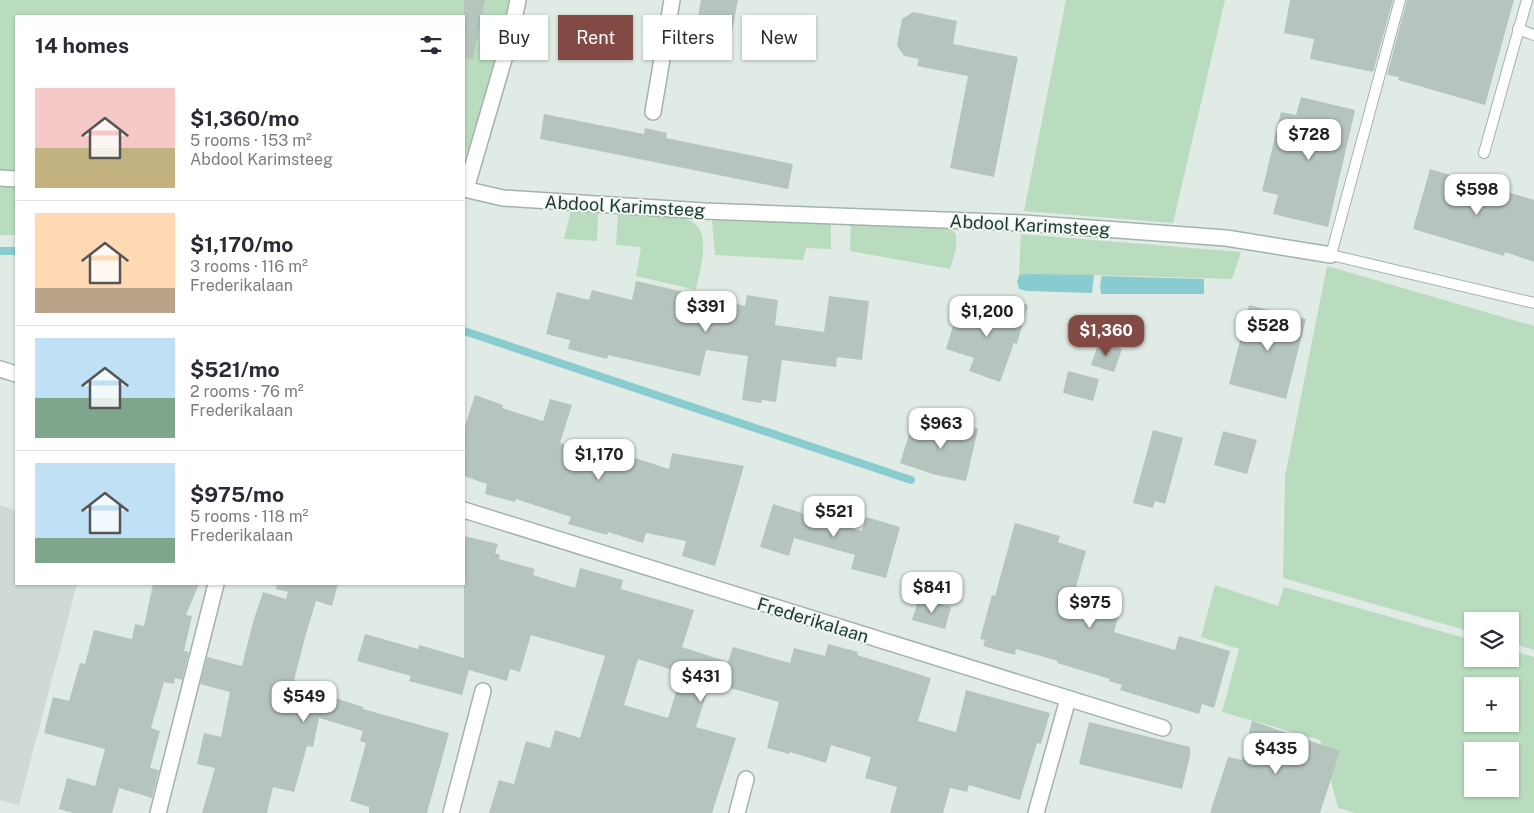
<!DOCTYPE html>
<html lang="en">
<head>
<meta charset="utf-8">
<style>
  :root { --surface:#fff; --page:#f7f7f7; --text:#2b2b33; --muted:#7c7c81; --line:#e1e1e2; --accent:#834944 }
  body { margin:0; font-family:"Public Sans",sans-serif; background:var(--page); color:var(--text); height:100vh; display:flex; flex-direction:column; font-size:19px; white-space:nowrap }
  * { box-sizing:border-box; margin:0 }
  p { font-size:16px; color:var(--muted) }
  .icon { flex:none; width:28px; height:28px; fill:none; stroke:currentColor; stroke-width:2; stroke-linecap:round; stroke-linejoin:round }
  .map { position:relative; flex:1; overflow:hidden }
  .side { position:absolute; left:15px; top:15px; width:450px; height:570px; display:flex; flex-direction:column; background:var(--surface); border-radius:0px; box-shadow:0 1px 4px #0004 }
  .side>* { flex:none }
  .hud { position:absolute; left:480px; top:15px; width:475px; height:45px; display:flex; gap:10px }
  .fabs { position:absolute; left:1464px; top:612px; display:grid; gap:10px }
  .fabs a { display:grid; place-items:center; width:55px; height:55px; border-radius:0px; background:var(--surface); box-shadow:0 1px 4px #0004; font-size:25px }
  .price { position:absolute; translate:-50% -42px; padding:0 11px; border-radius:10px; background:#fff; color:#222; font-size:16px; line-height:32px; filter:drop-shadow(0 1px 2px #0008) }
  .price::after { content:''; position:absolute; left:50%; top:30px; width:15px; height:11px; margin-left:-8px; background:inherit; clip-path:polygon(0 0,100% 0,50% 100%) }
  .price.current { background:var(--accent); color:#fff }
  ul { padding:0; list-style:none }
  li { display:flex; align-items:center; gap:15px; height:125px; padding:0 20px }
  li+li { border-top:1px solid var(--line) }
  li span { display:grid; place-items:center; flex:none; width:140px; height:100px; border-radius:0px; color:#555 }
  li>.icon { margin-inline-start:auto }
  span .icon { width:60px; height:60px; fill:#fffc; stroke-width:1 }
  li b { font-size:21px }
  h2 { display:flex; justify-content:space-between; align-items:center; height:60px; padding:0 20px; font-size:21px }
  .chip { padding:0 18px; border-radius:0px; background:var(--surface); box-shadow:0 1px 4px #0004; font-size:18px; line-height:45px }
  .chip.current { background:var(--accent); color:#fff }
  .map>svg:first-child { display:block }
  .built { fill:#cedad3 }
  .green { fill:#b9dcbf; fill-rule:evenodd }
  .water { fill:#88cccf }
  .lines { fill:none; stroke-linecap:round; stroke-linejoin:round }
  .stream { stroke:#88cccf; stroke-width:8 }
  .building { fill:#b5c5bd; fill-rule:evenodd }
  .lane-casing { stroke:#a3b3ab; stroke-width:12 }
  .street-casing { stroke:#a3b3ab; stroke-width:18 }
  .lane { stroke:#fff; stroke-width:10 }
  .street { stroke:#fff; stroke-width:15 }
  .labels { text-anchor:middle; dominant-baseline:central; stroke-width:4; stroke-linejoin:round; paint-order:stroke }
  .street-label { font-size:18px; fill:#213b31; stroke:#f0f7f3 }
</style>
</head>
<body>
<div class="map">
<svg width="1534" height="813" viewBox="0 0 1534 813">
  <rect width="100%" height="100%" fill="#e0ebe5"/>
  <polygon class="built" points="0,505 16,511 16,584 77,584 19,805 0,800"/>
  <g class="green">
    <polygon points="0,0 514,0 509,26 464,161 464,16 16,16 16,173 0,171"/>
    <polygon points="1066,0 1225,0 1173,223 1024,211"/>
    <polygon points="0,185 16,187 16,235 0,235"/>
    <polygon points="571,210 598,210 597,241 564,239"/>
    <path d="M618,213L683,218C716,227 700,266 696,290L636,276L641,247L616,245Z"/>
    <polygon points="721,217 831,221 831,249 806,248 803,260 715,255 712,221"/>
    <polygon points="851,222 946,226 956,234 956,249 950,269 850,251"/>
    <polygon points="1021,234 1241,252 1232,279 1094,275 1019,275"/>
    <polygon points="1327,266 1534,326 1534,650 1510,643 1510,621 1472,621 1472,632 1283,578 1285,476"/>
    <path d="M1215,585L1278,606L1284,587L1472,640V659H1510V650L1534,657V813H1355L1338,808L1320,740L1222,712L1239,649L1201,637ZM1472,686H1510V724H1472ZM1472,751H1510V789H1472Z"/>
  </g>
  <g class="water">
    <polygon points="1029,274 1094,275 1092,293 1027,291 1019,289 1017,282 1019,275"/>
    <polygon points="1102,276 1204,279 1204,294 1101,294 1100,285"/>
  </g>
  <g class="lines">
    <g class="stream">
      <polyline points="0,251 16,251"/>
      <polyline points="464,331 911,480"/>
    </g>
  </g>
  <g class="building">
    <polygon points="464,0 485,0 473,59 464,58"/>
    <polygon points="701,0 738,0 727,57 692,50"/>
    <polygon points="1290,0 1393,0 1373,72 1310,59 1314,39 1284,33"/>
    <polygon points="1407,0 1514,0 1485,105 1398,80 1399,77 1387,75"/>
    <polygon points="913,12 957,21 953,44 1018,57 994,177 950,168 968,76 917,66 919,59 904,56 897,45 902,19"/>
    <polygon points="1301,97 1355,110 1328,227 1273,214 1278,195 1262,191 1281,112 1296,115"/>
    <polygon points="544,114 644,134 645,128 667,133 666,138 793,164 788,189 540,139"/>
    <polygon points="1430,169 1534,200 1534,262 1505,252 1504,256 1413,229"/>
    <polygon points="636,281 745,306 747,295 778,300 775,325 824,332 829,296 869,301 862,360 837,357 836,367 782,360 776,402 762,400 761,403 742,400 748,356 706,350 700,376 608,355 607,359 568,349 570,340 546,334 557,292 589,300 592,290 632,300"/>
    <polygon points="1008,299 1028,305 1017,344 1014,343 1000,382 969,371 974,358 946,349 960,304 1002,318"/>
    <polygon points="1249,305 1306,319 1286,399 1229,384"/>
    <polygon points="1099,342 1122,349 1114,372 1091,365"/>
    <polygon points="1068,371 1099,379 1093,401 1063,393"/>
    <polygon points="475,395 503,405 502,408 543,421 550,399 572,405 560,443 632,466 635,458 669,469 672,453 744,466 715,566 682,556 686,541 646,533 643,543 608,532 607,535 568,524 571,517 516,499 515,502 485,494 487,484 464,476 464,429"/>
    <polygon points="942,420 978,429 966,481 936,475 900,463 912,425 939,434"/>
    <polygon points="1153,430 1183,438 1165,504 1155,501 1153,508 1133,503"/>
    <polygon points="1223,431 1257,440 1247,474 1214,465"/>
    <polygon points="773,504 802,513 802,514 862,531 866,517 900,527 886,578 851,569 855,555 794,538 789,556 760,547"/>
    <polygon points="1015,523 1060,536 1058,542 1086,551 1072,601 1119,614 1114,632 1175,650 1179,636 1230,651 1214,708 1202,704 1199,714 1120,690 1122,685 1109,681 1110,679 1057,663 1058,661 1016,649 1015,655 983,646 985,640 980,639 992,595 995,596"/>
    <path d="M464,536L498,544L495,553L500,555L499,559L535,569L533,575L575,588L580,568L623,580L621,589L694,610L682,647L728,662L733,647L790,663L794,648L825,656L828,644L858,652L857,655L931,678L918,721L956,732L966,690L1050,713L1041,744L1037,743L1020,800L969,785L967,792L950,788L943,813H890L897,787L865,778L871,757L831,745L826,763L790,752L789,754L767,748L779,702L710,682L696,727L736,738L712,813H489L499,780L514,784L526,741L550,748L555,730L580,738L605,656L531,635L520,672L510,669L507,681L469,670L462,695L409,681L411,676L357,661L365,634L418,649L419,645L464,658ZM638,659L682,673L668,718L624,705Z"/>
    <polygon points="153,584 199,584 186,615 192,616 184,651 189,652 182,680 175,678 174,684 164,682 151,728 160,731 150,768 159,770 152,798 119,788 112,813 73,813 59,809 67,778 95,786 105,749 44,733 53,697 69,701 80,663 85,664 94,630 132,639 135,624 144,626"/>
    <polygon points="277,584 338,584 332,606 316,601 306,634 294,680 331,690 329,696 363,707 363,709 449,733 427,813 369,813 369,807 350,801 366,743 360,741 363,731 319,718 313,747 307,746 294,792 273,787 267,813 202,813 215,768 197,764 204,733 221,737 230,692 200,684 207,657 242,666 253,622 263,592 286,599 288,592 276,589"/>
    <polygon points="919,598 951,607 945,629 912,620"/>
    <polygon points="1252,721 1340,751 1320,813 1210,813 1228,757 1242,760"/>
    <polygon points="1089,722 1190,747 1190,756 1182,789 1079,764"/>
  </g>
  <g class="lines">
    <defs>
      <g id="lane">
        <polyline points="1400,0 1331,255 1534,303"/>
        <polyline points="1518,29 1534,35"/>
        <polyline points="1484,153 1527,0"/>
      </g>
      <g id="street">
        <polyline points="653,112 672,0"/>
        <polyline points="0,178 16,179"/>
        <polyline points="464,189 503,198 704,211 1023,223 1226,238 1331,255"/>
        <polyline points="466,189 509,42 518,0"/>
        <polyline points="0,369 16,374"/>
        <polyline points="464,510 1163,728"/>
        <polyline points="158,813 216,584"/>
        <polyline points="451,813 483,691"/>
        <polyline points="737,813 746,779"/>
        <polyline points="1036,813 1068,699"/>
      </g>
    </defs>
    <use href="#lane" class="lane-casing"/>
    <use href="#street" class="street-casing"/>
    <use href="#lane" class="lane"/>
    <use href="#street" class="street"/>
  </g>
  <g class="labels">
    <g class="street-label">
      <text transform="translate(625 206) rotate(3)">Abdool Karimsteeg</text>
      <text transform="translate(1030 225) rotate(3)">Abdool Karimsteeg</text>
      <text transform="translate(813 620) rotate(17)">Frederikalaan</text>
    </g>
  </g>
</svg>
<div class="fabs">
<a><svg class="icon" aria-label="layers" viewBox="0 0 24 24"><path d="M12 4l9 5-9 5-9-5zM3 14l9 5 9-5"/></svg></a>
<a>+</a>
<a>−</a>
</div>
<b class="price" style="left:1309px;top:161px">$728</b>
<b class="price" style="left:1477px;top:216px">$598</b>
<b class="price" style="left:706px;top:333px">$391</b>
<b class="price" style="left:987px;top:338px">$1,200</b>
<b class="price" style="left:1268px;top:352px">$528</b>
<b class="price current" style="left:1106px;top:357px">$1,360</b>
<b class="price" style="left:941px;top:450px">$963</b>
<b class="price" style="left:599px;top:481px">$1,170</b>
<b class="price" style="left:834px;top:538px">$521</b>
<b class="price" style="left:932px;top:614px">$841</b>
<b class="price" style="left:1090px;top:629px">$975</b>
<b class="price" style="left:701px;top:703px">$431</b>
<b class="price" style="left:304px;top:723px">$549</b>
<b class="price" style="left:1276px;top:775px">$435</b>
<div class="hud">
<a class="chip">Buy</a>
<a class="chip current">Rent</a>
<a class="chip">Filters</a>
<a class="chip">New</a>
</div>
<section class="side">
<h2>14 homes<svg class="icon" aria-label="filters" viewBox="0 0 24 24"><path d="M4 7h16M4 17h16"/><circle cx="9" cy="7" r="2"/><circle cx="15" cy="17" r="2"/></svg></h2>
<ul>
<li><span style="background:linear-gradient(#f6c9c9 60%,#c2b280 0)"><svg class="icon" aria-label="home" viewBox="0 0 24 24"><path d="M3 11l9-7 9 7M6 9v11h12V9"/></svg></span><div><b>$1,360/mo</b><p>5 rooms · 153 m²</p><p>Abdool Karimsteeg</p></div></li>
<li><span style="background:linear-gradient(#ffd9b3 75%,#b9a48a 0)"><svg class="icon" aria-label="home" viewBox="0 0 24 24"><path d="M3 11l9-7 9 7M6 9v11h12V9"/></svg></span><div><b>$1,170/mo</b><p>3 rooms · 116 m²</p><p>Frederikalaan</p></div></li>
<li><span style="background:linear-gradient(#bfe0f5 60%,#7fa58c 0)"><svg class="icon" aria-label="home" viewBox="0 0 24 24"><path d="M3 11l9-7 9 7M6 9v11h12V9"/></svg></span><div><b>$521/mo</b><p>2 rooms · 76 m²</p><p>Frederikalaan</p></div></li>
<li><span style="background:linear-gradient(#bfe0f5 75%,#7fa58c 0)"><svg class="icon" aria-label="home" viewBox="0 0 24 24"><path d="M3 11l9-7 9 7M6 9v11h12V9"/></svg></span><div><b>$975/mo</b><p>5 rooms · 118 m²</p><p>Frederikalaan</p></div></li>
</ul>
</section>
</div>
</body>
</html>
